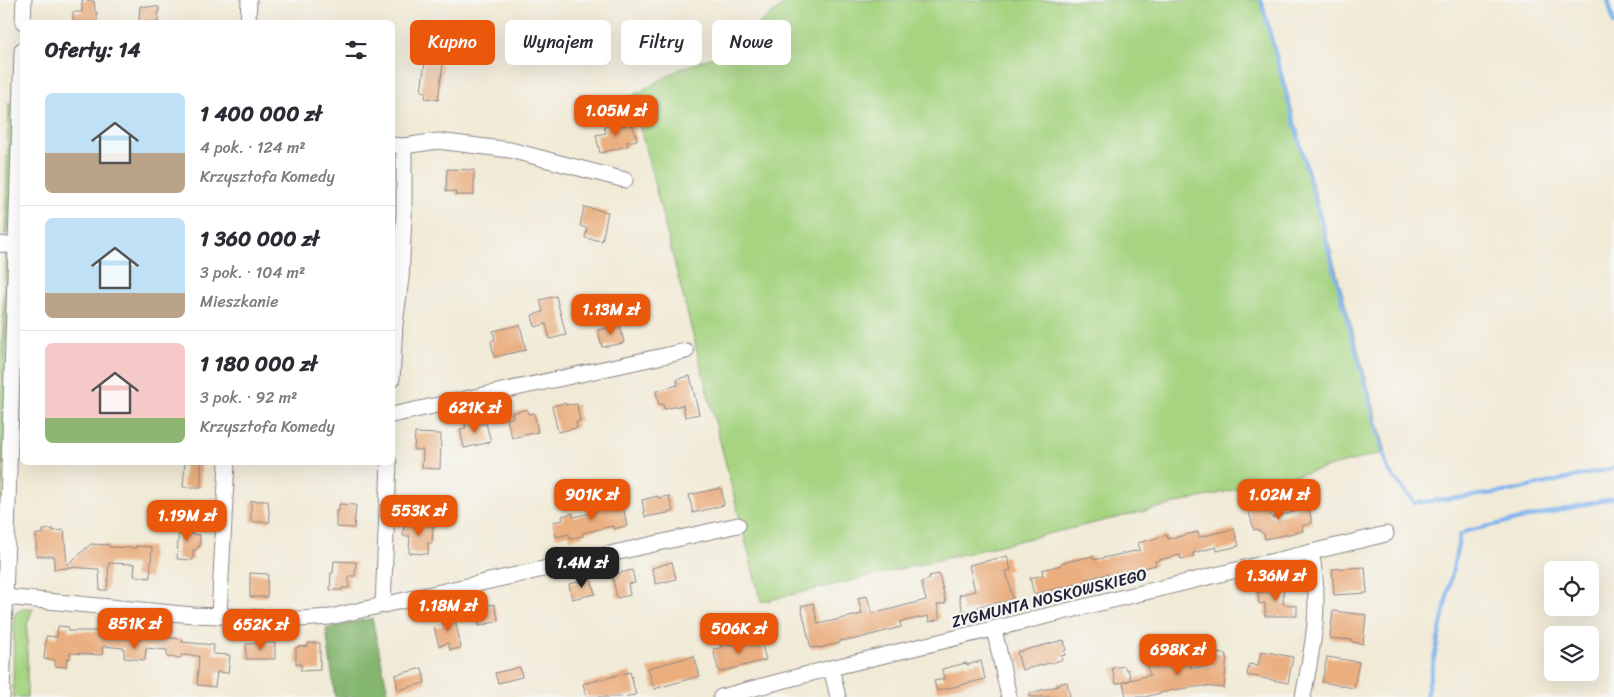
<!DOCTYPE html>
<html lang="pl">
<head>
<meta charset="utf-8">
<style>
  :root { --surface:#fff; --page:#f7f7f7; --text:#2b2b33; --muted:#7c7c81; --line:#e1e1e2; --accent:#ea580c }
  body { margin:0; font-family:Sriracha,sans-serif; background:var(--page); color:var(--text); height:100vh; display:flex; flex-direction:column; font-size:19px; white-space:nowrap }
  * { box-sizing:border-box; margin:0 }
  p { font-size:16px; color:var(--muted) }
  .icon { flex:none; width:28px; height:28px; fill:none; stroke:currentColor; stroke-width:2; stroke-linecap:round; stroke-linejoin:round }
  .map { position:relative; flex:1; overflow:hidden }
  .sheet { position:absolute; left:20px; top:20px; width:375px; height:445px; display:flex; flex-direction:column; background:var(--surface); border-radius:8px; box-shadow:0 5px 20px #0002 }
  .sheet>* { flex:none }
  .banner { position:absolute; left:410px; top:20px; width:475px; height:45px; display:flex; gap:10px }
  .buttons { position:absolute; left:1544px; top:561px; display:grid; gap:10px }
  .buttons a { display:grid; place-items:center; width:55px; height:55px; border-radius:8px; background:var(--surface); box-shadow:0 5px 20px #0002; font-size:25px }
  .price { position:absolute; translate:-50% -42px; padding:0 11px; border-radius:10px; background:var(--accent); color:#fff; font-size:16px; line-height:32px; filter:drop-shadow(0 1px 2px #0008) }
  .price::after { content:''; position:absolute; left:50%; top:30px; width:15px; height:11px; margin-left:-8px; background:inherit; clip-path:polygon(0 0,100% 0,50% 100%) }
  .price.active { background:#222; color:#fff }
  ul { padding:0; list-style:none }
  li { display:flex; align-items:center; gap:15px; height:125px; padding:0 25px }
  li+li { border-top:1px solid var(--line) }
  li span { display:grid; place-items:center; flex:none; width:140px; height:100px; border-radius:8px; color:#555 }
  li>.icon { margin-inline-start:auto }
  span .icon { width:60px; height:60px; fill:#fffc; stroke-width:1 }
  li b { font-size:21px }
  h2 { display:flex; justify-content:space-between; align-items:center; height:60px; padding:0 25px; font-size:21px }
  .pill { padding:0 18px; border-radius:8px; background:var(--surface); box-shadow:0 5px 20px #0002; font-size:18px; line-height:45px }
  .pill.active { background:var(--accent); color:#fff }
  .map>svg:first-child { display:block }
  .green { fill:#a6d481; stroke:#647b5e }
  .forest { fill:#84b66f; stroke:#536c55 }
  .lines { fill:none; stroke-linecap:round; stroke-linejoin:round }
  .stream { stroke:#81b4ee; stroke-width:4 }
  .building { fill:#eaae7f }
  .minor-casing { stroke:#8a8688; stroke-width:17 }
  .minor { stroke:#fff; stroke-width:15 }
  .labels { text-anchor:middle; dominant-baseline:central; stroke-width:4.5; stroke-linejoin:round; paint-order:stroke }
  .street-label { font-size:16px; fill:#22223b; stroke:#f6f6f2 }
</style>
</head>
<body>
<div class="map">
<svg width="1614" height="697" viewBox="0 0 1614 697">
  <rect width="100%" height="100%" fill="#f6f6f2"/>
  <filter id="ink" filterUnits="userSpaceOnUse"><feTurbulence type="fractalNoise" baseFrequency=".02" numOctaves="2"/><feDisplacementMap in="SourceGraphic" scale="10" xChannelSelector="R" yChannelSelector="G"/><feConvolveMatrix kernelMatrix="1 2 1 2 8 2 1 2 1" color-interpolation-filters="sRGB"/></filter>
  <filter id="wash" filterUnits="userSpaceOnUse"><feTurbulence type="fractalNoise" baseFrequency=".0096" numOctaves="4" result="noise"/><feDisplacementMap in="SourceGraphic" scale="20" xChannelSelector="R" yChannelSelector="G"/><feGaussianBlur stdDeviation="1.12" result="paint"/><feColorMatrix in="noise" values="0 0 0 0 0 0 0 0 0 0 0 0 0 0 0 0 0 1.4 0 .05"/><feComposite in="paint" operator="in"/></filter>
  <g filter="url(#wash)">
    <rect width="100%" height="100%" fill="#f1ead6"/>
    <g class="green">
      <polygon points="790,0 1262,0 1386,452 1305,473 761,602 632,96 680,69 718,55"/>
      <polygon points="9,102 14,105 9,230 5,235"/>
      <polygon points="5,253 9,259 0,577 0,416"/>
      <polygon points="25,608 33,608 27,624 27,697 13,697 14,617 16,612"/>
    </g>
    <polygon class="forest" points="372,618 389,697 335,697 326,629"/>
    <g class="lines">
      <g class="stream">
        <polyline points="1261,0 1388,470 1415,503 1511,491 1614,468"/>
        <polyline points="1608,0 1614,24"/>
        <polyline points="1426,697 1460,535 1467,531 1614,498"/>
      </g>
    </g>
    <g id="blocks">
      <g class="building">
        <polygon points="82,0 94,1 95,12 97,12 97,22 73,22 73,12 82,12"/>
        <polygon points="140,6 159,7 158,22 139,22"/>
        <polygon points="425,62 443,64 438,100 425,98 426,92 421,91"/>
        <polygon points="622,122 623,126 632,123 637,140 627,142 628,146 600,153 596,135 606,133 604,127"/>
        <polygon points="447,169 474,170 474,195 455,195 456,192 446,191"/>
        <polygon points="584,207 608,212 602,241 585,238 587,228 580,226"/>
        <polygon points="556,296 566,335 550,339 546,324 535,327 532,315 543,312 540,300"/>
        <polygon points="520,325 526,350 494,357 491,341 495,339 493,331"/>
        <polygon points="620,325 624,343 602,347 598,330"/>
        <polygon points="690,376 699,414 685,417 683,405 664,409 663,404 659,405 656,391 678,385 677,379"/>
        <polygon points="565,403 565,405 577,404 580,421 576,422 577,428 558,432 552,406"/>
        <polygon points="527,409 528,414 534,413 538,432 512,438 507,419 513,417 512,413"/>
        <polygon points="480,420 481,425 486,423 491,442 464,448 460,429 466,428 465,423"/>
        <polygon points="415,433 441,434 440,469 422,468 423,450 414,450"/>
        <polygon points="185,462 201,462 201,487 183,487"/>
        <polygon points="721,488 724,505 693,513 689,495"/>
        <polygon points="658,496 658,498 669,496 673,512 645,517 642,500"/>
        <polygon points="622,500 627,526 613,529 613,526 582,533 583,536 570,539 569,534 556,537 553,522 563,520 562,516 573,513 573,517 596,512 595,510 605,508 604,504"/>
        <polygon points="251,501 268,501 270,522 251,522"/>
        <polygon points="1263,501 1266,503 1272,518 1297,511 1296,507 1308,504 1312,523 1302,526 1303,531 1265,539 1264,534 1257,529 1254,530 1248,508 1254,506 1256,502"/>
        <polygon points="339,504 356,505 354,528 336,527 336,511 339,511"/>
        <polygon points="179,523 191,523 191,534 200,535 200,547 197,547 197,550 193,550 193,560 177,559"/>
        <polygon points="404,524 433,525 432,543 428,543 428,554 409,553 410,536 403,536"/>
        <polygon points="53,529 53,531 64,530 67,565 91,544 109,545 109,547 136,548 136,546 152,547 150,578 134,576 135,564 109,563 107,590 100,590 99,569 67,567 67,568 54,569 54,556 36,556 36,534 43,534 43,530"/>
        <polygon points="1234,529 1239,546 1217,551 1216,547 1193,553 1194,556 1181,559 1180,555 1155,561 1156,565 1109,577 1108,574 1085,579 1086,582 1034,594 1030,578 1043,575 1042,570 1061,565 1061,563 1093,556 1094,560 1140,550 1138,543 1167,535 1168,539 1198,532 1199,537"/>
        <polygon points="1007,556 1011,570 1006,571 1013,600 979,606 979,608 963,612 959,595 975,591 969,565"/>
        <polygon points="334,561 356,562 355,576 349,576 349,588 342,588 342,590 330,590 331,573 333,573"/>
        <polygon points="672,562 676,579 656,584 652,568"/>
        <polygon points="1365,567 1367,593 1334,595 1332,569"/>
        <polygon points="632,570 635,583 628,584 630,595 617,598 612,575"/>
        <polygon points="250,573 268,574 267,597 250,597"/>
        <polygon points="939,574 946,603 937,605 940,619 929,622 928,616 900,622 901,627 856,639 839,641 840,643 819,648 819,647 811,648 801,606 813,603 818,624 862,614 858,598 867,596 872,614 926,600 921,582 930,579 929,576"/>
        <polygon points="591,579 595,594 572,599 569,584"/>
        <polygon points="1272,583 1284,583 1283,604 1297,606 1297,616 1265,616 1265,603 1259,604 1258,592 1272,590"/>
        <polygon points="494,604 499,621 479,626 475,608"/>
        <polygon points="1333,611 1366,615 1363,644 1352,642 1352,640 1330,638"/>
        <polygon points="454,613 461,648 450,650 448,643 439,646 434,627 443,625 441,616"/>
        <polygon points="58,626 69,627 68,631 104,631 104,634 110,634 110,636 140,639 140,636 162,637 183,639 182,642 214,645 213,654 230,655 228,673 217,672 215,687 197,685 199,656 181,655 181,658 167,657 167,650 146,648 145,660 124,658 124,648 103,646 102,655 70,653 70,659 67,658 66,667 55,666 55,660 44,659 46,636 57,637"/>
        <polygon points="760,638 766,660 719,672 713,649 721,648 720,645 737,644"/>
        <polygon points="1064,640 1066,650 1064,651 1065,655 1061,656 1062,660 1022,670 1017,652"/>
        <polygon points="275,643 275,659 246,659 246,644"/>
        <polygon points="308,643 320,643 320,670 301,671 301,664 296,664 296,647 308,646"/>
        <polygon points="1261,651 1293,657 1288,683 1247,675 1249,664 1258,666"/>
        <polygon points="1189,653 1191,668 1212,666 1213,653 1227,654 1224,688 1202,686 1173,690 1145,697 1126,697 1123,682 1150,675 1147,666 1172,660 1172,655"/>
        <polygon points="694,656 700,676 654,689 648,668"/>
        <polygon points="1327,657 1359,662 1354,688 1322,682"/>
        <polygon points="981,661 985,679 937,691 934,681 944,679 942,669 966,663 967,665"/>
        <polygon points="1124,666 1126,670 1128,669 1131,680 1116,684 1112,668"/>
        <polygon points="520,667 522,677 498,683 495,673"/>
        <polygon points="422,668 425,683 398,690 395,675"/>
        <polygon points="630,672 636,695 621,697 587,697 583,684"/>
        <polygon points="1067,682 1070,697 1030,697 1030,693 1058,686 1057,684"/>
      </g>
    </g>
  </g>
  <g filter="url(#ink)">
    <use href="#blocks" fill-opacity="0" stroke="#8a8688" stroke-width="1"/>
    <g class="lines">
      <defs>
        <g id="minor">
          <polyline points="23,22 24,0"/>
          <polyline points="248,22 249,0"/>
          <polyline points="392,145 404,146 438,141 510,150 625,180"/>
          <polyline points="0,244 22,247"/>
          <polyline points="392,379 395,324 401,278 404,216 404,146"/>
          <polyline points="392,415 686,351"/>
          <polyline points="5,597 193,615 299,619 330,617 738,525"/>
          <polyline points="383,605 389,462"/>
          <polyline points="219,616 227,462"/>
          <polyline points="994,629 1009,697"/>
          <polyline points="831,668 838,697"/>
          <polyline points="2,697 22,50"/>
          <polyline points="721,697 831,668 1386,534"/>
          <path d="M1303,697C1313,645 1322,605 1311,552"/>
        </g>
      </defs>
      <use href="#minor" class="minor-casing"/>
      <use href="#minor" class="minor"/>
    </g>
  </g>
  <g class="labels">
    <g class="street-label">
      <text transform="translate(1049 598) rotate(-14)">ZYGMUNTA NOSKOWSKIEGO</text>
    </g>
  </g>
</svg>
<div class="buttons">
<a><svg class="icon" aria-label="locate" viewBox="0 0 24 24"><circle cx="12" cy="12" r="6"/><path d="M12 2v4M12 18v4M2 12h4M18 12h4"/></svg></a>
<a><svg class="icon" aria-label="layers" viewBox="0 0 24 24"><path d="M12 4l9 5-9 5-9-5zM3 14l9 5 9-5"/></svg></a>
</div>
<b class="price" style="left:616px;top:137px">1.05M zł</b>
<b class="price" style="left:611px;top:336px">1.13M zł</b>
<b class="price" style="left:475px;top:434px">621K zł</b>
<b class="price" style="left:592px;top:521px">901K zł</b>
<b class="price" style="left:1279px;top:521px">1.02M zł</b>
<b class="price" style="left:419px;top:537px">553K zł</b>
<b class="price" style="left:187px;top:542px">1.19M zł</b>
<b class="price active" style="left:582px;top:589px">1.4M zł</b>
<b class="price" style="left:1276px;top:602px">1.36M zł</b>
<b class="price" style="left:448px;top:632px">1.18M zł</b>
<b class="price" style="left:135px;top:650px">851K zł</b>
<b class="price" style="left:261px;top:651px">652K zł</b>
<b class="price" style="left:739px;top:655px">506K zł</b>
<b class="price" style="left:1178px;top:676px">698K zł</b>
<div class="banner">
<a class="pill active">Kupno</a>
<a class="pill">Wynajem</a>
<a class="pill">Filtry</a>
<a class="pill">Nowe</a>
</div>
<section class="sheet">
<h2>Oferty: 14<svg class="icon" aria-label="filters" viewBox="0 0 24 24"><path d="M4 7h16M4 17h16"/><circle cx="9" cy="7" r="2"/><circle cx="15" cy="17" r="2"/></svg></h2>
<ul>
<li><span style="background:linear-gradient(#bfe0f5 60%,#b9a48a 0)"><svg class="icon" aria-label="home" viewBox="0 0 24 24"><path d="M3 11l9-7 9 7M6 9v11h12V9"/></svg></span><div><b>1 400 000 zł</b><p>4 pok. · 124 m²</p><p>Krzysztofa Komedy</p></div></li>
<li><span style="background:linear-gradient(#bfe0f5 75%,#b9a48a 0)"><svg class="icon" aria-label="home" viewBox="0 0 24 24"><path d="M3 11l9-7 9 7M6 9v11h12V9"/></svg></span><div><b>1 360 000 zł</b><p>3 pok. · 104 m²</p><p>Mieszkanie</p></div></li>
<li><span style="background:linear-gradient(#f6c9c9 75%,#8fb573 0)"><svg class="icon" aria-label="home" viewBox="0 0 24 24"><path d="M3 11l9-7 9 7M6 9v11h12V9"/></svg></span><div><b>1 180 000 zł</b><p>3 pok. · 92 m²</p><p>Krzysztofa Komedy</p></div></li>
</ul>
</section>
</div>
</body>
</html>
